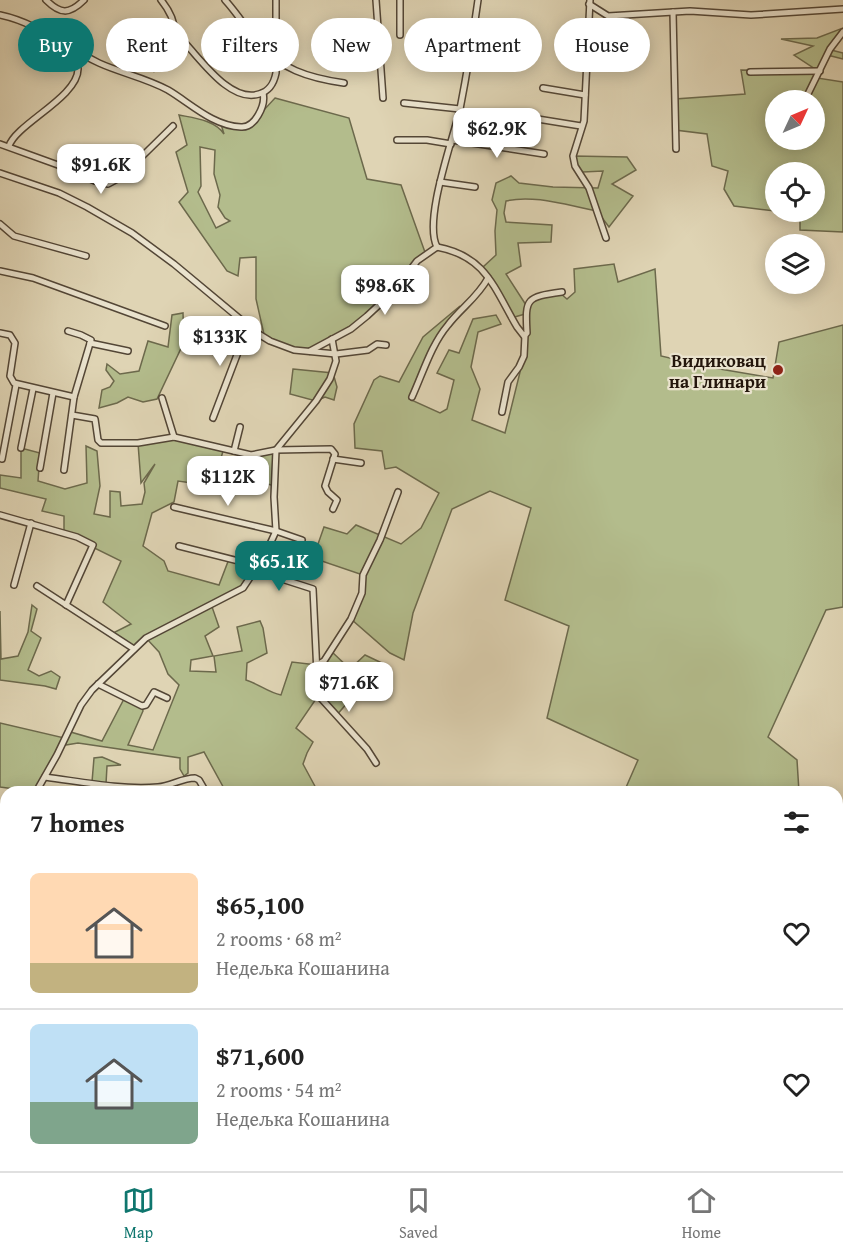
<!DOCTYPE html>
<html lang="en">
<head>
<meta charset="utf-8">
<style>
  :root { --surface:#fff; --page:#f6f6f6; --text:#222; --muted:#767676; --line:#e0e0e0; --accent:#0f766e }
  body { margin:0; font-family:"Gentium Book Plus",serif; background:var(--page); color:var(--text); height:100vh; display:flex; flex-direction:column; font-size:22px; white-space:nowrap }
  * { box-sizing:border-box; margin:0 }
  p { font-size:20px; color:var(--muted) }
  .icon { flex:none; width:33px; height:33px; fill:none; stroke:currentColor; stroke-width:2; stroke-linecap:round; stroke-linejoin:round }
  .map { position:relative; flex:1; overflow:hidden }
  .drawer { position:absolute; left:0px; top:786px; width:843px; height:386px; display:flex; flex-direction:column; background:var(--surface); border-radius:18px 18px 0 0; box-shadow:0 3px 15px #0003 }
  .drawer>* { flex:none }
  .guide { position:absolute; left:18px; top:18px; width:807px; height:54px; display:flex; gap:12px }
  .needle { width:39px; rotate:46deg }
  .fabs { position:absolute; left:765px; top:90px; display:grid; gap:12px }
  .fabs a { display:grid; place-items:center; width:60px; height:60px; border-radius:50%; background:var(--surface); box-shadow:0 3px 15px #0003; font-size:30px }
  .price { position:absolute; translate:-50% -51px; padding:0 14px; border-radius:12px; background:#fff; color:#222; font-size:20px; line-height:39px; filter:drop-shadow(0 2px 3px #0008) }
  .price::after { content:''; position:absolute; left:50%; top:36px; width:18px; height:14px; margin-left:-9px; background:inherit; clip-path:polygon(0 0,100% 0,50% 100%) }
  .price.active { background:var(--accent); color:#fff }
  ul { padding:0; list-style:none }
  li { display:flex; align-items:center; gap:18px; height:150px; padding:0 30px }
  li+li { border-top:2px solid var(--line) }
  li span { display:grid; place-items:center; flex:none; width:168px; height:120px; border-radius:9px; color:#555 }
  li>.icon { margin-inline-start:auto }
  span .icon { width:72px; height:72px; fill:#fffc; stroke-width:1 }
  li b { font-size:26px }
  h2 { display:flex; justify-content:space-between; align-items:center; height:72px; padding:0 30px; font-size:26px }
  .chip { padding:0 21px; border-radius:27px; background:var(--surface); box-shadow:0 3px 15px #0003; font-size:21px; line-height:54px }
  .chip.active { background:var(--accent); color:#fff }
  .tabs { display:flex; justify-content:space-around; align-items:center; height:84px; border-top:2px solid var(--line); background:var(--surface); font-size:16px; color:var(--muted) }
  .tabs a { display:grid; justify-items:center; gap:3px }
  .tabs .active { color:var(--accent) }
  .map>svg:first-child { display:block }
  .green { fill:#b3bc8c; stroke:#6c694c; stroke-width:1.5; fill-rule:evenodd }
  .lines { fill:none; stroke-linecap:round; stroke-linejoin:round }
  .street-casing { stroke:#534636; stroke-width:8 }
  .street { stroke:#eae3ce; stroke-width:5 }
  .poi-dot { fill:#8f2418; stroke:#eae3ce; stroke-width:2 }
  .labels { text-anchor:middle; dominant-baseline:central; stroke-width:4.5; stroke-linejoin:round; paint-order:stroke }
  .poi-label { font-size:18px; font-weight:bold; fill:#24160c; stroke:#eae3ce; text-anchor:end }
</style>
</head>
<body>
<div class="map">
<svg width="843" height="1171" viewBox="0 0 843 1171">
  <rect width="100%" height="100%" fill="#dfd4b4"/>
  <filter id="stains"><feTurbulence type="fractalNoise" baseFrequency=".00333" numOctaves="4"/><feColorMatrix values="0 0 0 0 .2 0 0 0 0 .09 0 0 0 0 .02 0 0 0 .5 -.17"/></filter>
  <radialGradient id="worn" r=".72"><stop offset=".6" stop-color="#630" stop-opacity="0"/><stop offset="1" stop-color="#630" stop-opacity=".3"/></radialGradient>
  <g class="green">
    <path d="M843,28V32L831,50L843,53V59L827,55L817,78L843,82V232L800,230V215L778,212H814V172H776L775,211L734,206L724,189L728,171L712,166L707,134L675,130V99L745,94L741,70L818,71L794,55L813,46L781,39L817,38ZM776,100H814V140H776Z"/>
    <path d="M275,98L349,118L367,179L401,185L426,255L367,316L308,352L265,339L256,299V257L240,258L238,276L227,271L179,202L188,192L176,152L187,145L179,115C194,118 215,120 224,134L220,121L231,125L251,124ZM200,147L215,150L214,174L220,195L218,207L225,218L230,221L216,228L198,192L201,186Z"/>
    <path d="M573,156L627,157L636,170L612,184L633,196L609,227L597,211C569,206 534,194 506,201L504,213L506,222L552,225L551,242L518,243L521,266L506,274L526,305L534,298L561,294L567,299L575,292L574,269L614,264L618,282L655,269L661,356L708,367L773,378L779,342L843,325V607L826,610L768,737L797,760L799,792H624L638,760L547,718L569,626L505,600L531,508L490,491L452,509L413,613L404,660L390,653L351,619L362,593L363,575L316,559L294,566L293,554L311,555L317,547L324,527L347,534L356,525L401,544L421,528L439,493L396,467L385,469L382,451L355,448L354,424L374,380L380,376L399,382L423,337L460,306L437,344L409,399L440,413L447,409L454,380L437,373L449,350L459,353L473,319L496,315L501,324L478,332L471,367L480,389L472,420L505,433L524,356L525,314L511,318L482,268L496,255L495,231L497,210L492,200L496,183L511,176L519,183L553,187L598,188L603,171L583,172L575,166Z"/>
    <polygon points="183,313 184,342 157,399 143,402 128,397 117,403 99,408 102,390 110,387 114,381 106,370 107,364 120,374 139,371 148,341 168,347 172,315"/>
    <polygon points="293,369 333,373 337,387 334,400 325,397 316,401 290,394"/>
    <path d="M168,437L224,448L217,471L204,468L199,484L178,481L174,502L152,513L143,546L164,561L168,571L219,585L229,559L258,566L243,588L211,604L219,627L205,636L213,656L191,660L190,671L216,672L214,656L242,651L237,627L260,621L263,628L267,653L247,663L246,680C261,685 267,692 281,695L292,662L317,665L331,651L350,669L365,655L382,663L335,717L318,696L296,728L313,742L307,753L303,764L317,790L323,792H226L204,752L188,757V773L184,776L180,769V758L78,743L60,746L36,792L0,787V723L64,738L67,731L102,741L125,697L142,706L143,711L128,745L153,750L179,685L168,674L159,652L146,638L134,649L111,634L131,624L103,602L121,561L64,533V516L42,511L46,499L0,488V475L21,478V448L40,453L38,481L65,489L87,483L86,446L97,451L100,486L94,514L110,517V491L120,492L121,506L142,504L145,492L144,483L155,464L141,483L138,443Z"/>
    <polygon points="276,450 275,486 234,475 241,454"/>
    <polygon points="32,605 37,609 31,631 41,638 28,670 39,676 51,671 60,677 56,689 45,686 0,680 0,611 1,659 18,656 28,632"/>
    <polygon points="102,757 121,765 107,766 106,784 92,782 94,758"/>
    <polygon points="247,1166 395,1166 393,1171 347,1171 289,1166 284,1171 241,1171"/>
  </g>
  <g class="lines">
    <defs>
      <g id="street">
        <path d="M46,0C60,14 69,15 84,0"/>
        <path d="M225,0C237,13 246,28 257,41C279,69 309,78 344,83"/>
        <polyline points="376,0 383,98"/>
        <polyline points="590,0 584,121 573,156 575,166 589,188 606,238"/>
        <polyline points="589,4 608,16 690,11 751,15 843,9"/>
        <polyline points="673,12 676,149"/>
        <path d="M0,15C38,23 65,47 99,63C121,73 146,78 168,90C190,103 213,126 241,127C255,128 266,105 263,93"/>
        <polyline points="400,35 400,0"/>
        <polyline points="473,39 516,47"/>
        <path d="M185,43C202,61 231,103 259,94C270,91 274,83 276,73V0"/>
        <path d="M154,68C178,47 182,26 161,0"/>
        <polyline points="750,72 820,71"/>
        <polyline points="543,88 585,95"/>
        <polyline points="805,100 830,49 843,32"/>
        <polyline points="404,103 460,109"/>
        <polyline points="519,116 581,126"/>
        <polyline points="397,140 427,140 451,144"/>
        <polyline points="452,140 544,154"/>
        <polyline points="0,144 58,165 95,181 108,184 121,177 173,126"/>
        <path d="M9,146C16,124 78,97 78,69C78,61 72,55 70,47"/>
        <polyline points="0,173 59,193 87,207 132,233 174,264 257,333 270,341 294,350 336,354 368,350 377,344 386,345"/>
        <polyline points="440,182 475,187"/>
        <polyline points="0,224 14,236 86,256"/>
        <path d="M437,247C423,220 453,140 460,109C467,73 473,36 478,0"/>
        <path d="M437,247C486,256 494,288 517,327L524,336L527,333C525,298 526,297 562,292"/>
        <polyline points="0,271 33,278 165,326"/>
        <polyline points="0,333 10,335 15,343 10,376 14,383 74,397 91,340 81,335 68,331"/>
        <polyline points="90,343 128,351"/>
        <polyline points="310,351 351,329 367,316 395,290 417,261 437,247"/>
        <path d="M412,397C423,373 431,345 448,325C461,308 478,297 488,278"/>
        <polyline points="162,398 174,437"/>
        <polyline points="502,412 508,382 519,367 524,356 525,335"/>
        <polyline points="72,415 95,419 98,440 101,443 138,443 174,437 251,455 276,450 331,449 335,454 325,486 328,492 337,500 333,509"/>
        <polyline points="213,418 248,326"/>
        <polyline points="21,448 33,389"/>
        <polyline points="234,451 240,427"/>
        <polyline points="2,459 16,385"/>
        <polyline points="333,459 361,463"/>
        <polyline points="40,468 53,393"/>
        <polyline points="64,470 74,397"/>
        <polyline points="174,507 276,531 302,540"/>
        <polyline points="0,515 77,537 93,545 66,605"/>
        <polyline points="179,546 258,566"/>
        <polyline points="254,570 313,589 318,695 367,749 376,763"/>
        <polyline points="14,585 31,523"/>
        <polyline points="37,586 134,649"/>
        <polyline points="317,665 324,661 351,619 362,593 363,575 380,540 398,492"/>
        <polyline points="98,684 142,706 146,705 154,692 167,698"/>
        <path d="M45,777C83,782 120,790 158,787C171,786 182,778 195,778L199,780L206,792"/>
        <polyline points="36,792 57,755 81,705 92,690 146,638 243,588 265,555 276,531 274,497 276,450 316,401 330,379 336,361 332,339"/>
        <polyline points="0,815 6,814"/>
        <polyline points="0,874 6,874"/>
        <polyline points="0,916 6,918"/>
      </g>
    </defs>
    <use href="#street" class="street-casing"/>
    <use href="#street" class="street"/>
  </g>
  <circle class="poi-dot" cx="778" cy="370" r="6"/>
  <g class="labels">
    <g class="poi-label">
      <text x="766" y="360">Видиковац<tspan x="766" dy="21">на Глинари</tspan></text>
    </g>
  </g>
  <rect width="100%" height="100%" filter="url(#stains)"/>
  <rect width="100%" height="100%" fill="url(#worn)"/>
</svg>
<div class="fabs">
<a><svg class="needle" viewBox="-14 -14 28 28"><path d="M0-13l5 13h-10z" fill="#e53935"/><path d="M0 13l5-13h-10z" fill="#767676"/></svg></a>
<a><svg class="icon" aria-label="locate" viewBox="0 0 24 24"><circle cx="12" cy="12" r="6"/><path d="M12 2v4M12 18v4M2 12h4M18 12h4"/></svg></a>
<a><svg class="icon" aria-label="layers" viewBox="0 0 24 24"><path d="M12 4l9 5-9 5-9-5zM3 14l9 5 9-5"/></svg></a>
</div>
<b class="price" style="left:497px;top:159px">$62.9K</b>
<b class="price" style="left:101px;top:195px">$91.6K</b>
<b class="price" style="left:385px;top:316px">$98.6K</b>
<b class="price" style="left:220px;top:367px">$133K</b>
<b class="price" style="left:228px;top:507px">$112K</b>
<b class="price active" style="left:279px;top:592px">$65.1K</b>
<b class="price" style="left:349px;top:713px">$71.6K</b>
<div class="guide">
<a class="chip active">Buy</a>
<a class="chip">Rent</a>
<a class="chip">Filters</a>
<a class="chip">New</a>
<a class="chip">Apartment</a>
<a class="chip">House</a>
</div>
<section class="drawer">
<h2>7 homes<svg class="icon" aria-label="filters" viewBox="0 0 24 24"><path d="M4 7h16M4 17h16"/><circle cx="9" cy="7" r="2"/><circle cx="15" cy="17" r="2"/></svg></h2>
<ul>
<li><span style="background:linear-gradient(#ffd9b3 75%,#c2b280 0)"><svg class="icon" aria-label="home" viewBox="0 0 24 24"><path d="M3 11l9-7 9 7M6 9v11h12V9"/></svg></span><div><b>$65,100</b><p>2 rooms · 68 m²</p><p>Недељка Кошанина</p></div><svg class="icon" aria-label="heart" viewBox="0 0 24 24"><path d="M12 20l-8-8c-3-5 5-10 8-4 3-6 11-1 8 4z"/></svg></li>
<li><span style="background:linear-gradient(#bfe0f5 65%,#7fa58c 0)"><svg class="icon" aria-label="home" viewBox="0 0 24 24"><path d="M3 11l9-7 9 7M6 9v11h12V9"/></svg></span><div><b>$71,600</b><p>2 rooms · 54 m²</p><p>Недељка Кошанина</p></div><svg class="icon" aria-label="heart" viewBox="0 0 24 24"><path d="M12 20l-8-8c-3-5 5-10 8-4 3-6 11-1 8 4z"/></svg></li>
</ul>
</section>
</div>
<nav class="tabs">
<a class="active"><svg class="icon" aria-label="map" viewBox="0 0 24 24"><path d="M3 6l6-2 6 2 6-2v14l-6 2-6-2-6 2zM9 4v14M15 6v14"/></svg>Map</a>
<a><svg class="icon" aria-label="saved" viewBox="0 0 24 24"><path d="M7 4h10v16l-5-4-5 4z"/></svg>Saved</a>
<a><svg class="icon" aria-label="home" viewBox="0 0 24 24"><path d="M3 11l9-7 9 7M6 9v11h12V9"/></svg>Home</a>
</nav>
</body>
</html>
